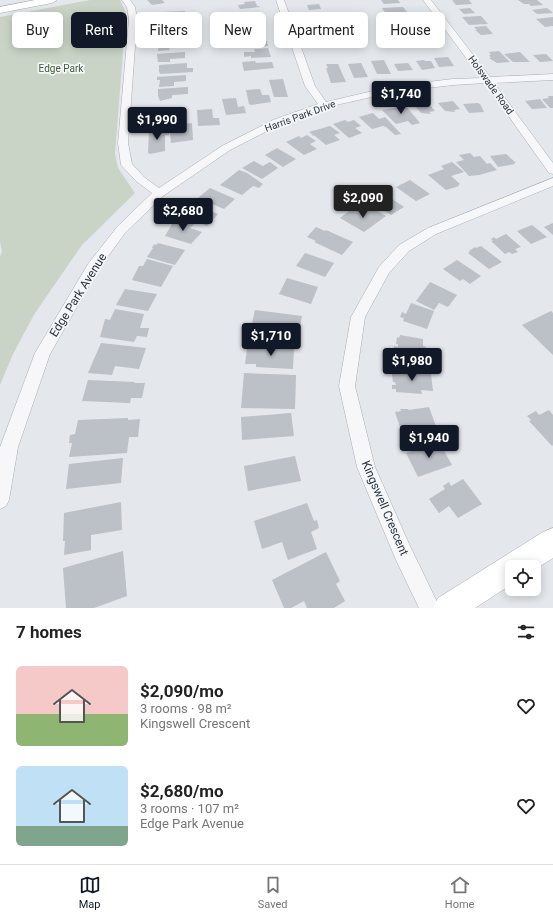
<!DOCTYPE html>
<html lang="en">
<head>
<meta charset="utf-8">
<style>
  :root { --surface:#fff; --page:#f2f2f2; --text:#222; --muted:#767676; --line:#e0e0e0; --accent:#111827 }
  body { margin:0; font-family:Roboto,sans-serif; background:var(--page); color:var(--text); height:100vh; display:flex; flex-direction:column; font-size:15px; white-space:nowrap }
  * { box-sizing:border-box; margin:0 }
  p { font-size:13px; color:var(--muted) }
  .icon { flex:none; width:22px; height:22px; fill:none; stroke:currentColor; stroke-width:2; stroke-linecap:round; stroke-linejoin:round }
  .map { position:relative; height:608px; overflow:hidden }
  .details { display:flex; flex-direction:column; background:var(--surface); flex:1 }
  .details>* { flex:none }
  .banner { position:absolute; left:12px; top:12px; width:529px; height:36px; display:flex; gap:8px }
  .fabs { position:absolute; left:505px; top:560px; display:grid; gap:8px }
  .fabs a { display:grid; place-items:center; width:36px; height:36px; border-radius:6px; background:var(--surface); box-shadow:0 2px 10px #0003; font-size:20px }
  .price { position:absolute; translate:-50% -34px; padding:0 9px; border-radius:4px; background:var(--accent); color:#fff; font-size:13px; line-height:26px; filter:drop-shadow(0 1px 2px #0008) }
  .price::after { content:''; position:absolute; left:50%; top:24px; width:12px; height:9px; margin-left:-6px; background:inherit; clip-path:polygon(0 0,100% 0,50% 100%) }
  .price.active { background:#222; color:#fff }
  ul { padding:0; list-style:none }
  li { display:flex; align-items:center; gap:12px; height:100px; padding:0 16px }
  li span { display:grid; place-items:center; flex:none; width:112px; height:80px; border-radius:6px; color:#555 }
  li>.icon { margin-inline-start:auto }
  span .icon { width:48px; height:48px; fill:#fffc; stroke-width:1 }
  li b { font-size:17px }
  h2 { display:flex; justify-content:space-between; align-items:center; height:48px; padding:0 16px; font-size:17px }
  .pill { padding:0 14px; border-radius:6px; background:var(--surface); box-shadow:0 2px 10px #0003; font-size:14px; line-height:36px }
  .pill.active { background:var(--accent); color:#fff }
  .dock { display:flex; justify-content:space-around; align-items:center; height:56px; border-top:1px solid var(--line); background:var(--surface); font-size:11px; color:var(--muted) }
  .dock a { display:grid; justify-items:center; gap:2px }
  .dock .active { color:var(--accent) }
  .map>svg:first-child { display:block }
  .green { fill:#cad4c6 }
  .building { fill:#bcc0c7 }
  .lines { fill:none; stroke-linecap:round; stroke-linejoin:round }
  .street-casing { stroke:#a9aeb5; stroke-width:1 }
  .secondary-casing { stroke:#a9aeb5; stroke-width:1 }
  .street { fill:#f7f7f9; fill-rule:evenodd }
  .secondary { fill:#fff; fill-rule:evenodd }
  .labels { text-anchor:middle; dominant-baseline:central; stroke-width:3.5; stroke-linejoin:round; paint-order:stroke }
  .far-park-label { font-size:10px; fill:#425c3c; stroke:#f4f6f8 }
  .far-street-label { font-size:10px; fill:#2d3541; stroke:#f4f6f8 }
  .street-label { font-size:12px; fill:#2d3541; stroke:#f4f6f8 }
</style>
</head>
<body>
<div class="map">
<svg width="553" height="608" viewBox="0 0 553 608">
  <rect width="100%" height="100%" fill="#e4e7eb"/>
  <polygon class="green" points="90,0 120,0 126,13 115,154 118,168 135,193 82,245 35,313 13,354 0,385 0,257 2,251 0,242 0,17"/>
  <g class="building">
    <polygon points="147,0 162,0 165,3 152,5"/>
    <polygon points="381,0 398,0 400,3 384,4"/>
    <polygon points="452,0 469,0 472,4 456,5"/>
    <polygon points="518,0 537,0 543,5 531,6 529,4 524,4"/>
    <polygon points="255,1 257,6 259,6 260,7 240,9 238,5 245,4 244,2"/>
    <polygon points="319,4 321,9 309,10 307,5"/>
    <polygon points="403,7 407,12 386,14 382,8"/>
    <polygon points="470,8 475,13 464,14 459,9"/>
    <polygon points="547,8 553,13 537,14 532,10"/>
    <polygon points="185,11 185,16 161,19 162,12"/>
    <polygon points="258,12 262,17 237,19 236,14"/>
    <polygon points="333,12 337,12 339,15 335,15 336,17 311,18 309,13"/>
    <polygon points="398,16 410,16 413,21 395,22 392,17"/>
    <polygon points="481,16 488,24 469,25 462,17"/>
    <polygon points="553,17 553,26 545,27 536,19"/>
    <polygon points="252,19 262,19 265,26 239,28 238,23 252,22"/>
    <polygon points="184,21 185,26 160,29 160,27 157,27 158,22"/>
    <polygon points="337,21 340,26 328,27 329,30 319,30 318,28 316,28 313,22"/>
    <polygon points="415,25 419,31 402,32 404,34 391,35 388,31 397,30 394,26"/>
    <polygon points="486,26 493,34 481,35 475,30 477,30 474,27"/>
    <polygon points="254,28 263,28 265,36 246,37 246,36 239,36 239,33 254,31"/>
    <polygon points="342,30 345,36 333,37 334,40 324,40 322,37 319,37 318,35 320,35 318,32"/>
    <polygon points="184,31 184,40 156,42 157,33"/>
    <polygon points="423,34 429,38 402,41 399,36"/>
    <polygon points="347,40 349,46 324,48 322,42"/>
    <polygon points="184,41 184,47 169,48 170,50 158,51 159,46 157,46 157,43"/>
    <polygon points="267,41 268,46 249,48 248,42"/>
    <polygon points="268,48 271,57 251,58 251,56 244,57 244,52 255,52 254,49 256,49"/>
    <polygon points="499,51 510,62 497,63 489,58 491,58 489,55 491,55 489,52"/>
    <polygon points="185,52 185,58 170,59 170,62 158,62 157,54"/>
    <polygon points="520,52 530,62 513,62 504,54"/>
    <polygon points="546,54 553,61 540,62 533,55"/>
    <polygon points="448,57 454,66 439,67 434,58"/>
    <polygon points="384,60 391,74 377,74 371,61"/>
    <polygon points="424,60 425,61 431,61 435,68 422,70 416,61"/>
    <polygon points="255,61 256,63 272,62 274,68 244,71 242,62"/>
    <polygon points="187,63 187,68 193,68 193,72 160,74 159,71 159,65"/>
    <polygon points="361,63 368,77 354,78 348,64"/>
    <polygon points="408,63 413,70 398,71 394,64"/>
    <polygon points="326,64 338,64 346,82 331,83 326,68 328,68"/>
    <polygon points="186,75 186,81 174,82 174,86 159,87 160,80 157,80 157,77"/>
    <polygon points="283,79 288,97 274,97 269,80"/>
    <polygon points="188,87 188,94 172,95 172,98 160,101 158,96 158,89"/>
    <polygon points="260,89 262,95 269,95 271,102 251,105 249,104 246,90"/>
    <polygon points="548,96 553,96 553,108 550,108 542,99 549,98"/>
    <polygon points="236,98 238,107 244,106 246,113 226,115 222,99"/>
    <polygon points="540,99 547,108 532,109 525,101"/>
    <polygon points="453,101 460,109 454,110 455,112 445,111 438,103"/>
    <polygon points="428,103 435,111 429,112 431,114 421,113 414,105"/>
    <polygon points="478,103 480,104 484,112 469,113 463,104"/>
    <polygon points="406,106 420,123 412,125 408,121 396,124 382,110"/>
    <polygon points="212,109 213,118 219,118 220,125 198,126 197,110"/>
    <polygon points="373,113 379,119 385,117 401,134 395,135 386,127 383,126 372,129 359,117"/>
    <polygon points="345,120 348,122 354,120 361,126 355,128 362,133 349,138 333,124"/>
    <polygon points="192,123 193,140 171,143 170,133 177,132 177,124"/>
    <polygon points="330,126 340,133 334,135 340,140 326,145 315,136 311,135 313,135 309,132"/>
    <polygon points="164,130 164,132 169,131 169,135 165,135 165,151 150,154 148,153 149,131"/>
    <polygon points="307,135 316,141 310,144 317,149 304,155 286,142 299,136 301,138"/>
    <polygon points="277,148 296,159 283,167 265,155"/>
    <polygon points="470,153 474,157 480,156 487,164 490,163 497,170 479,175 469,176 456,162 464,160 459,155"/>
    <polygon points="506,154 516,163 514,163 515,164 498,167 490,156"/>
    <polygon points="254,161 263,166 270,162 278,168 262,179 242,168"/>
    <polygon points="452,162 464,172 451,176 460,184 458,185 459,186 446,190 428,175 444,169 441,166"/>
    <polygon points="239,170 247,173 263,184 259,188 253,186 242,195 220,185"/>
    <polygon points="410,180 430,194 416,201 396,187"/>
    <polygon points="210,188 235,199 224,209 198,198"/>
    <polygon points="375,190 380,194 382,192 404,207 391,215 369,200 373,198 367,195"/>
    <polygon points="195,205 218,214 207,226 184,216"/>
    <polygon points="353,208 364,214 372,208 386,216 364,232 340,218"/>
    <polygon points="181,219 195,223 190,228 202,232 191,244 165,236 172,224 177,224"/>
    <polygon points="553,223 553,235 544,227"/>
    <polygon points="532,225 547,237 531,244 517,231"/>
    <polygon points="316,227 325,231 326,230 353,242 342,255 314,242 316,241 307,237"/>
    <polygon points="506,234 521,247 515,249 518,252 512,254 509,252 505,254 491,241 493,241 491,239 494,237 496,239"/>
    <polygon points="158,243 185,250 175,265 147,257 153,248 152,248 154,244 156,245"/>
    <polygon points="481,246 502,262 489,269 468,253 470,252 469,251 475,247 476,248"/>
    <polygon points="305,253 334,263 325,277 296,266"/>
    <polygon points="147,259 173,266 161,287 132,280 139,266 143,266"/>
    <polygon points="457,260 481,276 470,284 463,279 460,281 443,269"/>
    <polygon points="287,278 318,287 311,304 279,294"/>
    <polygon points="430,282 457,295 448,307 439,303 434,310 416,301"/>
    <polygon points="125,289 157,294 148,311 116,305"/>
    <polygon points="411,303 434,311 427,329 403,321 404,318 400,317 402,312 406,314"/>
    <polygon points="115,309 144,314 140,328 149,328 147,337 137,336 134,342 100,337 105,319 110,320"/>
    <polygon points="255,310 302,316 299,334 251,328"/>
    <polygon points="551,311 553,313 553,355 522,325"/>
    <polygon points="400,335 423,339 423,346 426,347 425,354 422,353 421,358 397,353 397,352 393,351 394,346 398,347 398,344 396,344 397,337 399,338"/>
    <polygon points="101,343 146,348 139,369 115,366 112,375 88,373"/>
    <polygon points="257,346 294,348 293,369 256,367 256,364 245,364 247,349 257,349"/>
    <polygon points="394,370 419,371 420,373 431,374 433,391 421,390 422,394 396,392 396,389 392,389 392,385 396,385 395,382 393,382 392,374 395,374"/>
    <polygon points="244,373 296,375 295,409 241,408"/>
    <polygon points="88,380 135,382 134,383 145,383 142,398 131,398 130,403 82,401"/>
    <polygon points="429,407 437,429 402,433 395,412 401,411 400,409 408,409 409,410"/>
    <polygon points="549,410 553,415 553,445 552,446 529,421 531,420 527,416 536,411 539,415"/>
    <polygon points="291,413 294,436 242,440 241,417"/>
    <polygon points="128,418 128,420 140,419 138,437 129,437 127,453 69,457 72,443 69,443 70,435 75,434 78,420"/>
    <polygon points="439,442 452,465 418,477 406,453"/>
    <polygon points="295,456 301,481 248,491 244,466"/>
    <polygon points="123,458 121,483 66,489 69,464"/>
    <polygon points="463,479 482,504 458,518 449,506 439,513 429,499 445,489 443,486 449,482 451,486"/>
    <polygon points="121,502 122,530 91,535 91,550 64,555 65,541 63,541 64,513"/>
    <polygon points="307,503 314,521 317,520 319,528 311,532 317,549 288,560 282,542 262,549 254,521"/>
    <polygon points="123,551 127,596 94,608 66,608 63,568"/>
    <polygon points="326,552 340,581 336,584 345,601 334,608 307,608 304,601 291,608 284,608 272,580"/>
  </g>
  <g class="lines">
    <defs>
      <g id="street">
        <polygon points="122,0 130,0 135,7 137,19 128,143 132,164 144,177 159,188 222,146 273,120 318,104 305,86 276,0 284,0 315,86 326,102 394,86 453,79 481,78 423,0 431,0 490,77 553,74 553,80 494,83 553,163 553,174 549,173 485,83 453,85 394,92 327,107 281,124 230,150 163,196 125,233 98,270 50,354 18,447 9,500 6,506 0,509 0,447 35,353 88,264 117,227 152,193 136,181 121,165 118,143 129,19 127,7"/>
        <polygon points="553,178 553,186 436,234 409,251 389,273 365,317 355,386 375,467 410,546 440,608 419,608 396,560 357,467 339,386 351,317 379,267 399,245 428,228"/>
      </g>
      <g id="secondary">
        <polygon points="35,0 57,0 52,3 0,13 0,7"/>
        <polygon points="553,528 553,558 534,570 534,567 512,567 512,584 475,608 433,608 438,598 543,532"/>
      </g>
    </defs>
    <use href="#street" class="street-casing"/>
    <use href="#secondary" class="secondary-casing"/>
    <use href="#street" class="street"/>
    <use href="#secondary" class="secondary"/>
  </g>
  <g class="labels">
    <g class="far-park-label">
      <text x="61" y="68">Edge Park</text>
    </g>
    <g class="far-street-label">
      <text transform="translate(491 85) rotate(54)">Holswade Road</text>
      <text transform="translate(300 116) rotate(-20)">Harris Park Drive</text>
    </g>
    <g class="street-label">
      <text transform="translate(78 295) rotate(-58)">Edge Park Avenue</text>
      <text transform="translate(385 508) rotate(67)">Kingswell Crescent</text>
    </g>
  </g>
</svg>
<div class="fabs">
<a><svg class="icon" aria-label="locate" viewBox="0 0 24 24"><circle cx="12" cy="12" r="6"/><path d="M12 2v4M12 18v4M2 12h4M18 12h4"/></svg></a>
</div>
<b class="price" style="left:401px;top:115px">$1,740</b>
<b class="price" style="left:157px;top:141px">$1,990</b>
<b class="price active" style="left:363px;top:219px">$2,090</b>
<b class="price" style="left:183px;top:232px">$2,680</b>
<b class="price" style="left:271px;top:357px">$1,710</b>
<b class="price" style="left:412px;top:382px">$1,980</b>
<b class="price" style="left:429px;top:459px">$1,940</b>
<div class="banner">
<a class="pill">Buy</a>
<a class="pill active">Rent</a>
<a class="pill">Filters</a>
<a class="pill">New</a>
<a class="pill">Apartment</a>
<a class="pill">House</a>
</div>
</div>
<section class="details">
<h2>7 homes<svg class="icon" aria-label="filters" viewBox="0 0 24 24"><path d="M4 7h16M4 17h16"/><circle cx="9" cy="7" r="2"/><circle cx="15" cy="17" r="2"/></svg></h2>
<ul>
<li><span style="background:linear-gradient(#f6c9c9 60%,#8fb573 0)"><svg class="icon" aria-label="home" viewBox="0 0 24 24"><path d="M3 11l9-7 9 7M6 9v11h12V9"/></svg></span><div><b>$2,090/mo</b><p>3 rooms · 98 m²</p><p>Kingswell Crescent</p></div><svg class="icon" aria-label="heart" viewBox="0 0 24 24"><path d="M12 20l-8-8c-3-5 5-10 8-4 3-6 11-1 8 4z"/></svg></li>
<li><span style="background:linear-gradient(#bfe0f5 75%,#7fa58c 0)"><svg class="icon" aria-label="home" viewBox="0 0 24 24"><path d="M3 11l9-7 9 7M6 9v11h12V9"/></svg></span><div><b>$2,680/mo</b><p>3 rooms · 107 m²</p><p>Edge Park Avenue</p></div><svg class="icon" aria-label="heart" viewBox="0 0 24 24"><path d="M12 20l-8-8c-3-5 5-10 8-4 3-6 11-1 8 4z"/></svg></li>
</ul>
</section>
<nav class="dock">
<a class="active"><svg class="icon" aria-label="map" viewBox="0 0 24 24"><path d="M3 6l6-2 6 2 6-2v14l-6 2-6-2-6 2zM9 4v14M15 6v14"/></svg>Map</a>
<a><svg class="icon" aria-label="saved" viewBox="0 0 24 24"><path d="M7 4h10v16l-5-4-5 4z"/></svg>Saved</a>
<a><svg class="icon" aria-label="home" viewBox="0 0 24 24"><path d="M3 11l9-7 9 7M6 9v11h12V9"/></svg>Home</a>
</nav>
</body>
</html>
